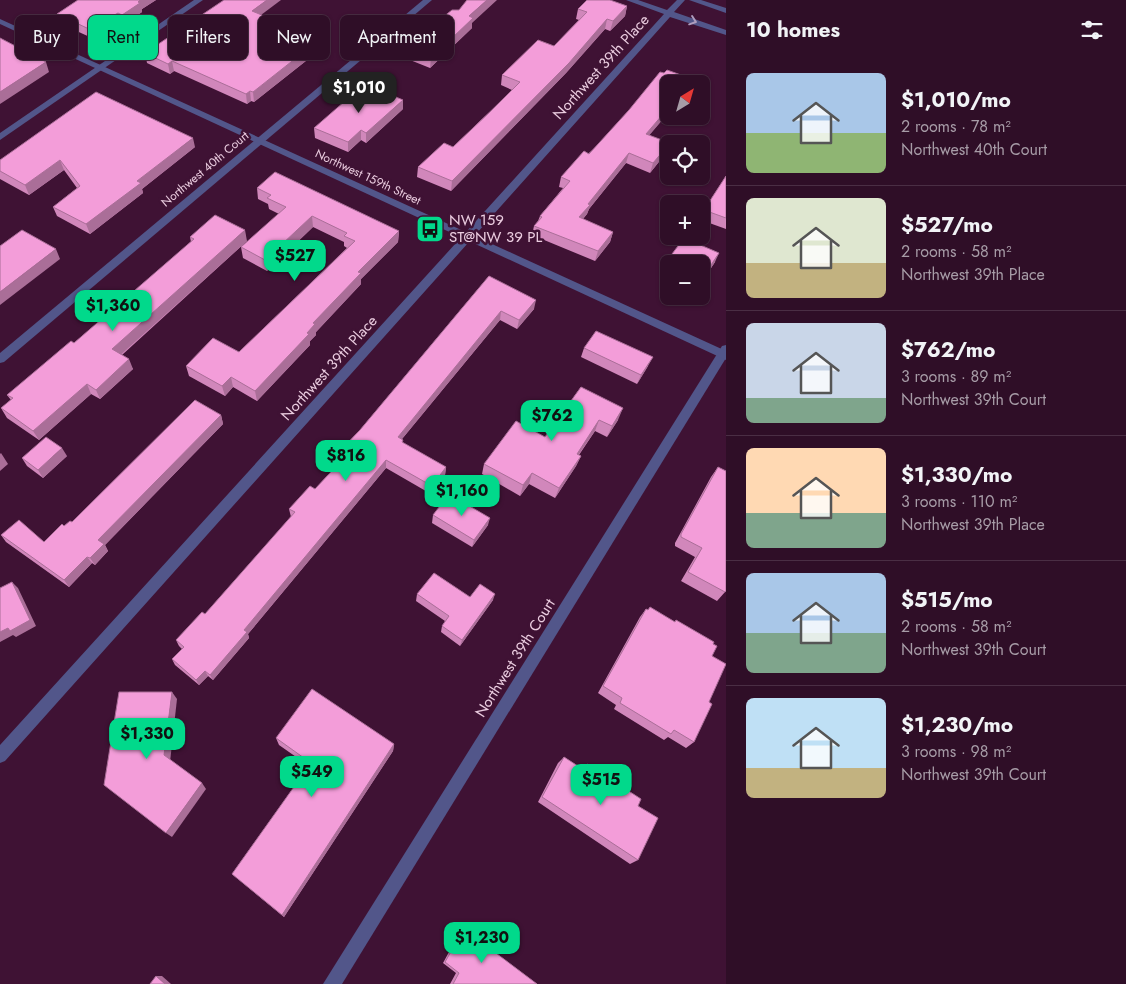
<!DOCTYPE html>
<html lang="en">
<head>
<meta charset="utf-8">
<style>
  :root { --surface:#2f0e27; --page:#3b1c33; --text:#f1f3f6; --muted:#a79ca7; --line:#4a2e44; --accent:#01d98b }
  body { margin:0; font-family:Jost,sans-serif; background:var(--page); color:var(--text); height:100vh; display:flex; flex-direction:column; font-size:19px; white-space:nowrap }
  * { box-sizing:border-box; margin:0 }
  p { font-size:16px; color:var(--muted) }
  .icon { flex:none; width:28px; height:28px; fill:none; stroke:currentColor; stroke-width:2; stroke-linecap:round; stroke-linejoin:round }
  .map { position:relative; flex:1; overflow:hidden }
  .sheet { display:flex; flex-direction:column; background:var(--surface); width:400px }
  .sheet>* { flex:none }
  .banner { position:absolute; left:15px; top:15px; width:475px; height:45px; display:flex; gap:10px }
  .needle { width:32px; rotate:37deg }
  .fabs { position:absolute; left:660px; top:75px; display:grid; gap:10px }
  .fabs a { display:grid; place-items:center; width:50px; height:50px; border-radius:8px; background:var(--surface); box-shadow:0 1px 4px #0004,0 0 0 1px var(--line); font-size:25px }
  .price { position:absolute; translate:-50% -42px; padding:0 11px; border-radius:10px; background:var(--accent); color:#111; font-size:16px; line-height:32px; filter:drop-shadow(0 1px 2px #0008) }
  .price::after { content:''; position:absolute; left:50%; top:30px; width:15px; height:11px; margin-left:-8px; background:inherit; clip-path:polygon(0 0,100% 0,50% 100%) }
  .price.active { background:#222; color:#fff }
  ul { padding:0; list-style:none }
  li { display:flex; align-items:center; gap:15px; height:125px; padding:0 20px }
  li+li { border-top:1px solid var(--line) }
  li span { display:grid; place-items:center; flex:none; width:140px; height:100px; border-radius:8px; color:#555 }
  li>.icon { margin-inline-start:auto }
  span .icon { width:60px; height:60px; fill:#fffc; stroke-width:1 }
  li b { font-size:21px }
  h2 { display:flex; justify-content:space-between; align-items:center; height:60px; padding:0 20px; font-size:21px }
  .chip { padding:0 18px; border-radius:8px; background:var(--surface); box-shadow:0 1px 4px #0004,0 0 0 1px var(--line); font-size:18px; line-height:45px }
  .chip.active { background:var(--accent); color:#111 }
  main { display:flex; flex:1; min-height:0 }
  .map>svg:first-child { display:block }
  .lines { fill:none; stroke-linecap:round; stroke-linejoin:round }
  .minor { fill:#52568a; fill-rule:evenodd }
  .tertiary { fill:#52568a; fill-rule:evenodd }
  .wall { fill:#d187bb }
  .shaded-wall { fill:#aa6e98 }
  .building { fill:#f39dd9; stroke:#aa6e98 }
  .oneway { stroke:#ae9dbe }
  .labels { text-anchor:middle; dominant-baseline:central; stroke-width:5; stroke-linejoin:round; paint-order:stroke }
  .far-street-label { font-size:12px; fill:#ebcde0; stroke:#3f1234 }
  .street-label { font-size:15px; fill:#ebcde0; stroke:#3f1234 }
  .poi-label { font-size:15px; fill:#ebcde0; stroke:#3f1234; text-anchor:start }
</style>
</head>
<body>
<main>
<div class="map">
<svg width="726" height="984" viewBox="0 0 726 984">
  <rect width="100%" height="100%" fill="#3f1234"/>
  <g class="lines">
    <g class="minor">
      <polygon points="194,0 203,0 0,140 0,133"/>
      <polygon points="423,0 432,0 4,362 0,363 0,353"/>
      <polygon points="626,0 638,0 667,10 677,0 685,0 674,12 726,30 726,35 670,17 5,761 0,763 0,745 664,14"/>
      <polygon points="689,0 701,0 726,8 726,13"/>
      <polygon points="726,345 726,358 342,984 323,984 722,346"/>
    </g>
    <polygon class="tertiary" points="0,19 726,351 726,360 0,24"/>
  </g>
  <g class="wall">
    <polygon points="78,0 156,0 142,9 142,12 124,24 120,22 92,38 59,23 57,14"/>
    <polygon points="627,6 625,16 610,31 605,29 566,73 451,191 417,177 418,167 453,147 512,90 501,85 502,75 554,46 579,20 576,19 578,9"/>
    <polygon points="261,15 321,49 254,102 251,101 247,104 174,71 170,74 147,63 145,53"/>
    <polygon points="472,23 472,28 430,68 410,60 411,55 408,54 409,44"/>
    <polygon points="669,84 669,112 649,135 669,144 666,153 650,173 626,163 589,209 587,214 583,219 613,232 610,242 595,261 532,235 534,226 538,221 540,216 563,188 559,187 561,177"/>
    <polygon points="403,109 366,143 361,140 348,152 315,138 314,128"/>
    <polygon points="195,147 142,189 143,193 90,234 57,216 53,207 77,188 64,170 29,195 0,179 0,160"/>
    <polygon points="726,176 726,229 701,220 701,215 704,210"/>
    <polygon points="257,188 399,231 398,242 361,279 361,284 316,332 316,335 310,341 310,345 257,401 233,387 225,396 189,376 186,366 239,352 347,248 344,246 344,242 313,227 267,271 243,258 241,247 279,214 269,209 268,204 258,199"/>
    <polygon points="190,237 247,241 122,355 133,369 100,399 91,394 39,440 7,418 1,408 11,400 7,395 74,343 191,242"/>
    <polygon points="669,258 715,262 701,283 701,264 669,264 669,269 665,268"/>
    <polygon points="489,276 534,309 517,329 500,320 402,439 403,443 446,467 445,475 431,494 386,468 248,634 249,638 213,680 208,676 199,685 175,665 172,659 182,649 179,646 176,640 205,614 291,517 289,509 315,489 340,462 339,461 338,453 360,430"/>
    <polygon points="584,348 648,366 637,384 581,357"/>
    <polygon points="581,387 618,420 607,437 595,431 579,455 581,456 576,466 555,498 529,484 520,496 482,474 484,464 545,437"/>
    <polygon points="221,415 223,424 105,545 108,551 95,565 92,563 69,587 6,542 1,535 44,542"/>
    <polygon points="67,456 43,478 27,466 22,458"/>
    <polygon points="718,467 725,592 717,601 681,581 695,557 675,546 675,543 711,477"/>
    <polygon points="433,515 488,525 472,547 432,523"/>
    <polygon points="417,594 470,597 493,600 460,646 441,632 442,626 445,621 416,601"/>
    <polygon points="646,609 675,622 676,620 713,644 709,702 694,742 686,748 668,737 664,740 614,709 616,705 598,693 640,617"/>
    <polygon points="276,738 394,744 393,751 284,917 232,874 309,766 279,745"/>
    <polygon points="564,757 582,769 587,764 638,806 638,860 630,864 538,802 558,763"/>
    <polygon points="464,929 537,984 450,984 456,973 443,963 461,930"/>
  </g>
  <g class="shaded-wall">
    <polygon points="140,0 156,0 142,9 142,12 124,24 122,15"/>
    <polygon points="267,0 281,0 253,21 252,11"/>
    <polygon points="487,0 497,0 472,23 472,28 430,68 431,58 469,16"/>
    <polygon points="627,6 625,16 610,31 613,21"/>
    <polygon points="118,13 120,22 92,38 89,29"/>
    <polygon points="607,19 605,29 566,73 451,191 452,181"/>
    <polygon points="320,39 321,49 254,102 253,92"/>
    <polygon points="172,61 174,71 170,74 168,64"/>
    <polygon points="46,62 49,72 0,104 0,92"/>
    <polygon points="250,91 251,101 247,104 246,94"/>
    <polygon points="403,100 403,109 366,143 366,133"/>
    <polygon points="669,107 669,112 642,144 646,134"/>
    <polygon points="361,130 361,140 348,152 348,142"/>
    <polygon points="193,138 195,147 142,189 143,193 90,234 86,224 137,181"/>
    <polygon points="669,144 666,153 650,173 653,163"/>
    <polygon points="629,153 626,163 589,209 587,214 577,226 579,217 588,204"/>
    <polygon points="60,160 64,170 29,195 25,185"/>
    <polygon points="312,216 313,227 267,271 265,260"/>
    <polygon points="245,230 247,241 116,359 112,349"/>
    <polygon points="399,231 398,242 361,279 361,284 316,332 316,335 310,341 310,345 257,401 255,391 307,333 313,323 358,272"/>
    <polygon points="613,232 610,242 595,261 598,251"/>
    <polygon points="56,249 60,259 0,305 0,292"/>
    <polygon points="719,253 715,262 701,283 705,274"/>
    <polygon points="536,300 534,309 517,329 519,320"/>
    <polygon points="501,311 500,320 397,445 398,437"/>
    <polygon points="653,357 648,366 637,384 641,375"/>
    <polygon points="129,359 133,369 100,399 96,390"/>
    <polygon points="231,377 233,387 225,396 222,386"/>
    <polygon points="87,384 91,394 39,440 33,431"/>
    <polygon points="623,408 618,420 607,437 612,426"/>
    <polygon points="221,415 223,424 105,545 108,551 95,565 90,558 98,540"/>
    <polygon points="599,420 595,431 572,464 577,454"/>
    <polygon points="62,448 67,456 43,478 38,470"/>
    <polygon points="1,453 8,464 0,471 0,454"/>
    <polygon points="581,456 576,466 555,498 559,488"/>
    <polygon points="386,460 386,468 248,634 249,638 213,680 210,675 244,630"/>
    <polygon points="446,467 445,475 431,494 432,486"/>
    <polygon points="532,473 529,484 520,496 523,485"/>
    <polygon points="490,518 488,525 472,547 474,540"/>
    <polygon points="87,557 92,563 69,587 64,580"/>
    <polygon points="12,582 18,588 36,626 16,637 13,635 0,642 0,632"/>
    <polygon points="495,594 493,600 460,646 462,640"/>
    <polygon points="205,671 208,676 199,685 196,680"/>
    <polygon points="172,692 177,699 170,762 164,755"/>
    <polygon points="394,744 393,751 284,917 282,915"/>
    <polygon points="202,783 206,789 172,837 166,833"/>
    <polygon points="156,976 162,976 171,984 165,984"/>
  </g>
  <g class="building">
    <polygon points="78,0 140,0 138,2 140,3 122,15 118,13 89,29 57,14"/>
    <polygon points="224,0 267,0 252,11 320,39 253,92 250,91 246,94 172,61 168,64 145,53"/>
    <polygon points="467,0 487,0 469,16 473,18 431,58 411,50 415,47 409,44 452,10 459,10"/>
    <polygon points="587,0 610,0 627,6 613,21 607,19 569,63 452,181 418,167 444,143 453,147 490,112 520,82 502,75 538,40 554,46 587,12 578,9"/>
    <polygon points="0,38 46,62 0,92"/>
    <polygon points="667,70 695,80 692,84 669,84 669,107 646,134 670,143 653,163 629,153 588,204 590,205 579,217 613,232 598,251 534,226 542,217 540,216 570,181 561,177 584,151 589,154 629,110 660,72 664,73"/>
    <polygon points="370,86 403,100 366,133 361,130 348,142 314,128 360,88 365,90"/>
    <polygon points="96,92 193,138 137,181 141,183 86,224 53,207 80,186 60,160 25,185 0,171 0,160"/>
    <polygon points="275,172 399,231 358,272 361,273 313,323 315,324 307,333 309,334 255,391 231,377 222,386 186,366 213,338 239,352 355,241 344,236 347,233 312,216 265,260 241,247 286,207 267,198 271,195 257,188"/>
    <polygon points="726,176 726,218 704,210"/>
    <polygon points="215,215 245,230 112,349 129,359 96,390 87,384 33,431 1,408 13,398 7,395 71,341 74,343 194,239 190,237"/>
    <polygon points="22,230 56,249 0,292 0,246"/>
    <polygon points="684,238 719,253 705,274 701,272 701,264 682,264 669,258"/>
    <polygon points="489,276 536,300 519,320 501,311 398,437 403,440 402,442 446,467 432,486 386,460 244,630 247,632 210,675 205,671 196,680 172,659 184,647 176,640 202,612 205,614 295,512 289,509 310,486 315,489 345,457 338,453 360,430"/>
    <polygon points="596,331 653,357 641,375 584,348"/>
    <polygon points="581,387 623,408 612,426 599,420 577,454 581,456 559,488 532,473 523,485 484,464 516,421 545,437"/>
    <polygon points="195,400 221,415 98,540 104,544 90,558 87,557 64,580 1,535 19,520 44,542 62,524 64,526 70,521 72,522"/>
    <polygon points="46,437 62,448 38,470 22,458"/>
    <polygon points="718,467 726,471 726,591 725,592 688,572 702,548 681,537 681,534"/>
    <polygon points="449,494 490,518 474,540 433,515"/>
    <polygon points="434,573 470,597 480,584 495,594 462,640 442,626 449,616 417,594"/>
    <polygon points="12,582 30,620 10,631 8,628 0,632 0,588"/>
    <polygon points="650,607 675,622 676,620 714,642 713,644 717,646 712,656 726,664 709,702 712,704 694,742 674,730 671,734 620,703 622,698 603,686 646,609 648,610"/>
    <polygon points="312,689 394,744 282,915 232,874 311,763 276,738"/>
    <polygon points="119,692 172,692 164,755 202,783 166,833 104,785"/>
    <polygon points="564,757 584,770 587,764 641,799 638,806 658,818 638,860 542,797"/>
    <polygon points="464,929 537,984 453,984 459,973 445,962"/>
    <polygon points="156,976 165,984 150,984"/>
  </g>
  <defs><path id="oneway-chevron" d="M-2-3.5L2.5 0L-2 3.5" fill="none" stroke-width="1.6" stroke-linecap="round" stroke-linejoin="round" transform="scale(1.25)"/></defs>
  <use class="oneway" href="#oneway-chevron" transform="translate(693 21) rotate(19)"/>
  <defs>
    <symbol id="bus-square" viewBox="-11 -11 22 22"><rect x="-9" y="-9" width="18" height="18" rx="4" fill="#01d98b" stroke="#3f1234"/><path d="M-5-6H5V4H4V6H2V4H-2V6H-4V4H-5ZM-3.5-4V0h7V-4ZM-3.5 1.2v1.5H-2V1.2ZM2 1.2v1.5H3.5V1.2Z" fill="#111"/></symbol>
  </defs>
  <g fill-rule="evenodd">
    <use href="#bus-square" x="414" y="213" width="32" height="32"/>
  </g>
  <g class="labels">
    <g class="far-street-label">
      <text transform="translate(205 169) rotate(-40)">Northwest 40th Court</text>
      <text transform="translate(368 177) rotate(25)">Northwest 159th Street</text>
    </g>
    <g class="street-label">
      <text transform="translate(601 67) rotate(-48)">Northwest 39th Place</text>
      <text transform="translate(329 368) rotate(-48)">Northwest 39th Place</text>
      <text transform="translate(515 658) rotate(-58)">Northwest 39th Court</text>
    </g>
    <g class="poi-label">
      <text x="449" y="220">NW 159<tspan x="449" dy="17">ST@NW 39 PL</tspan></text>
    </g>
  </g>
</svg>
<div class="fabs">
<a><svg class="needle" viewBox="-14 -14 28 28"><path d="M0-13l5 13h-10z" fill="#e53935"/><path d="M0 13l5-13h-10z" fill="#a79ca7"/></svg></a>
<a><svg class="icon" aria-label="locate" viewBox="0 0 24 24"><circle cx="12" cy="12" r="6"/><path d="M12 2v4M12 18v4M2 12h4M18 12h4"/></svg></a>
<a>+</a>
<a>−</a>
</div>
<b class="price active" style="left:359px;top:114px">$1,010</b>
<b class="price" style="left:295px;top:282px">$527</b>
<b class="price" style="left:113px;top:332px">$1,360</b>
<b class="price" style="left:552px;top:442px">$762</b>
<b class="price" style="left:346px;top:482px">$816</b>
<b class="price" style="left:462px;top:517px">$1,160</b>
<b class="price" style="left:147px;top:760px">$1,330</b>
<b class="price" style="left:312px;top:798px">$549</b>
<b class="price" style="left:601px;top:806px">$515</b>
<b class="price" style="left:482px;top:964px">$1,230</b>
<div class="banner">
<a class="chip">Buy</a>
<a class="chip active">Rent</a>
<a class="chip">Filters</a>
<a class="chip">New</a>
<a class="chip">Apartment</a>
</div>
</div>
<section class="sheet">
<h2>10 homes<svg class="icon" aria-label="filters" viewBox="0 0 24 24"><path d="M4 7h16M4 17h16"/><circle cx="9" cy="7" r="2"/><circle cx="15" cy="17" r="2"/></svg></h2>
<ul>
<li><span style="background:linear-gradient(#a9c7e8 60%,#8fb573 0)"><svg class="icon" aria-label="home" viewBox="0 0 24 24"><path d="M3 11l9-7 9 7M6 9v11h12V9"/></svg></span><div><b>$1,010/mo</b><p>2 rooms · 78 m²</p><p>Northwest 40th Court</p></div></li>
<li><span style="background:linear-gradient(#dfe7d0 65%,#c2b280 0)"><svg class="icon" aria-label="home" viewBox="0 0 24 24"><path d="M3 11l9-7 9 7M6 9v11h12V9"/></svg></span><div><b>$527/mo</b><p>2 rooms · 58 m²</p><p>Northwest 39th Place</p></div></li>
<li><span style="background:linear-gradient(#c9d6e8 75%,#7fa58c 0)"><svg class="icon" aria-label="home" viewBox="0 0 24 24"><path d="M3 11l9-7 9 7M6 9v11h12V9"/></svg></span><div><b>$762/mo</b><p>3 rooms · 89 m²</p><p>Northwest 39th Court</p></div></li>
<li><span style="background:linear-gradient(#ffd9b3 65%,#7fa58c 0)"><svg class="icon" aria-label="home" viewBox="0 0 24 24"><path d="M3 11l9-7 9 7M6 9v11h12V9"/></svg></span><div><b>$1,330/mo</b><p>3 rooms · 110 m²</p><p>Northwest 39th Place</p></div></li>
<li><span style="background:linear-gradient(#a9c7e8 60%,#7fa58c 0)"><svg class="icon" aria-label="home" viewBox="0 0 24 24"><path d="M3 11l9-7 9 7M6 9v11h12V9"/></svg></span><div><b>$515/mo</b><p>2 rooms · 58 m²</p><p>Northwest 39th Court</p></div></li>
<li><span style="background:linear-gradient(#bfe0f5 70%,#c2b280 0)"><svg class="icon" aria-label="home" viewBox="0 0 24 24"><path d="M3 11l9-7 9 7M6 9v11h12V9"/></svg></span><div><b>$1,230/mo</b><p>3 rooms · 98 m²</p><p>Northwest 39th Court</p></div></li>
</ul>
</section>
</main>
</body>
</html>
